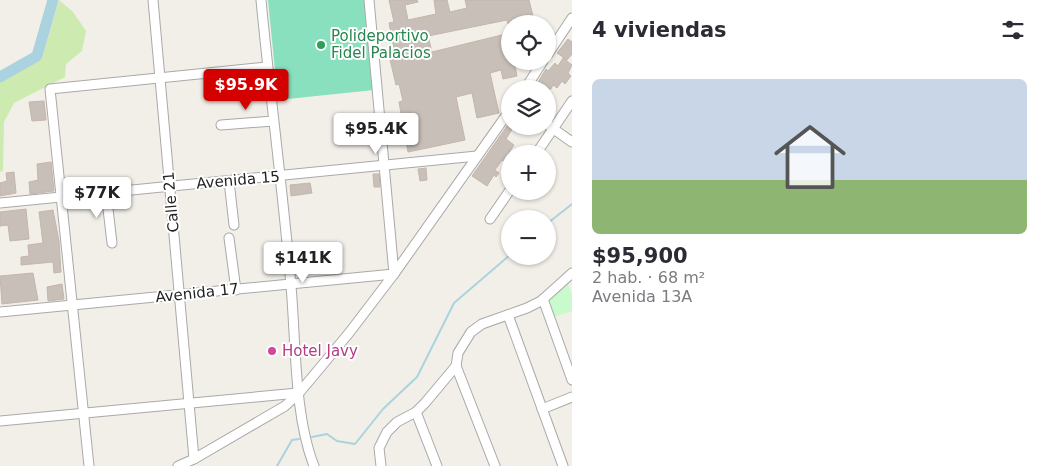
<!DOCTYPE html>
<html lang="es">
<head>
<meta charset="utf-8">
<style>
  :root { --surface:#fff; --page:#f2f2f3; --text:#2b2b33; --muted:#7c7c81; --accent:#d40000 }
  body { margin:0; font-family:"DejaVu Sans",sans-serif; background:var(--page); color:var(--text); height:100vh; display:flex; flex-direction:column; font-size:19px; white-space:nowrap }
  * { box-sizing:border-box; margin:0 }
  p { font-size:16px; color:var(--muted) }
  .icon { flex:none; width:28px; height:28px; fill:none; stroke:currentColor; stroke-width:2; stroke-linecap:round; stroke-linejoin:round }
  .map { position:relative; flex:1; overflow:hidden }
  .panel { display:flex; flex-direction:column; background:var(--surface); width:475px }
  .panel>* { flex:none }
  .tools { position:absolute; left:501px; top:15px; display:grid; gap:10px }
  .tools a { display:grid; place-items:center; width:55px; height:55px; border-radius:50%; background:var(--surface); box-shadow:0 1px 4px #0004; font-size:25px }
  .price { position:absolute; translate:-50% -42px; padding:0 11px; border-radius:5px; background:#fff; color:#222; font-size:16px; line-height:32px; filter:drop-shadow(0 1px 2px #0008) }
  .price::after { content:''; position:absolute; left:50%; top:30px; width:15px; height:11px; margin-left:-8px; background:inherit; clip-path:polygon(0 0,100% 0,50% 100%) }
  .price.current { background:var(--accent); color:#fff }
  ul { padding:0; list-style:none }
  li { display:grid; align-content:center; gap:10px; height:265px; padding:0 20px }
  li span { display:grid; place-items:center; height:155px; border-radius:8px; color:#555 }
  li>.icon { margin-inline-start:auto }
  span .icon { width:90px; height:90px; fill:#fffc; stroke-width:1 }
  li b { font-size:21px }
  h2 { display:flex; justify-content:space-between; align-items:center; height:60px; padding:0 20px; font-size:21px }
  main { display:flex; flex:1; min-height:0 }
  .map>svg:first-child { display:block }
  .grass { fill:#cdebb0 }
  .park { fill:#c8facc }
  .pitch { fill:#88e0be }
  .lines { fill:none; stroke-linecap:round; stroke-linejoin:round }
  .stream { stroke:#aad3df; stroke-width:2 }
  .river { stroke:#aad3df; stroke-width:11 }
  .building { fill:#c7bfb8; stroke:#c4b6ab }
  .minor-casing { stroke:#a9a9a9; stroke-width:11 }
  .minor { stroke:#fff; stroke-width:9 }
  .leisure-dot { fill:#2e9e5b; stroke:#fff; stroke-width:2 }
  .hotel-dot { fill:#d1479c; stroke:#fff; stroke-width:2 }
  .labels { text-anchor:middle; dominant-baseline:central; stroke-width:4; stroke-linejoin:round; paint-order:stroke }
  .leisure-label { font-size:15px; fill:#27864d; stroke:#fff; text-anchor:start }
  .street-label { font-size:15px; fill:#222; stroke:#fff }
  .hotel-label { font-size:15px; fill:#b23c85; stroke:#fff; text-anchor:start }
</style>
</head>
<body>
<main>
<div class="map">
<svg width="572" height="466" viewBox="0 0 572 466">
  <rect width="100%" height="100%" fill="#f2efe9"/>
  <polygon class="grass" points="59,0 73,12 86,31 82,51 66,64 65,77 14,103 4,122 3,171 0,172 0,80 42,59"/>
  <polygon class="park" points="567,282 572,294 572,311 554,317 548,300"/>
  <polygon class="pitch" points="268,0 364,0 374,90 278,100"/>
  <g class="lines">
    <g class="stream">
      <polyline points="548,223 572,204"/>
      <polyline points="312,437 327,434 337,441 355,444 383,409 417,377 454,303 510,255"/>
      <polyline points="277,466 292,440 299,439"/>
    </g>
    <polyline class="river" points="0,77 37,56 53,0"/>
  </g>
  <g class="building">
    <polygon points="389,0 417,0 418,2 405,5 408,20 436,14 434,0 447,0 450,12 467,8 465,0 529,0 534,20 508,24 507,20 428,36 432,52 510,33 510,61 514,61 517,76 503,79 501,70 490,73 499,113 477,118 472,93 456,97 465,140 408,152 399,102 403,101 399,84 396,85 388,51 394,49 389,23 394,22"/>
    <polygon points="568,39 572,42 572,54 567,60 557,53"/>
    <polygon points="563,58 572,65 568,73 571,76 565,84 562,81 557,88 553,85 551,89 534,89 546,69 548,71 555,63 558,66"/>
    <polygon points="44,101 46,120 32,121 29,102"/>
    <polygon points="507,126 514,126 506,139 514,145 510,151 510,166 502,160 495,170 499,173 496,177 494,175 487,186 472,176"/>
    <polygon points="51,162 54,191 30,194 29,182 38,180 37,164"/>
    <polygon points="426,168 427,180 420,181 418,169"/>
    <polygon points="14,172 16,193 0,196 0,183 7,181 6,173"/>
    <polygon points="373,174 379,174 380,187 374,187"/>
    <polygon points="310,183 312,193 291,196 290,185"/>
    <polygon points="26,209 29,239 10,241 8,225 0,226 0,212"/>
    <polygon points="53,210 59,241 61,272 54,273 53,262 21,265 21,257 29,256 28,245 43,243 39,212"/>
    <polygon points="33,273 38,300 2,304 0,276"/>
    <polygon points="62,284 64,299 48,301 47,287"/>
  </g>
  <g class="lines">
    <defs>
      <g id="minor">
        <polyline points="153,0 194,459"/>
        <path d="M261,0C270,95 283,191 291,286C296,342 294,415 314,466"/>
        <polyline points="369,0 394,274"/>
        <polyline points="548,54 572,18"/>
        <polyline points="525,89 543,61"/>
        <polyline points="221,125 273,121"/>
        <polyline points="548,125 572,142"/>
        <polyline points="536,154 572,101"/>
        <polyline points="229,181 234,225"/>
        <polyline points="106,192 112,243"/>
        <polyline points="0,203 477,156"/>
        <polyline points="490,219 510,190"/>
        <polyline points="229,238 236,290"/>
        <polyline points="543,299 572,380"/>
        <polyline points="0,312 394,274"/>
        <polyline points="508,315 563,466"/>
        <polyline points="456,366 495,466"/>
        <polyline points="542,409 572,397"/>
        <polyline points="416,412 437,466"/>
        <polyline points="0,421 298,393"/>
        <polyline points="89,466 50,89 267,67"/>
        <polyline points="178,466 194,459 285,406 299,393 349,333 394,274 510,110"/>
        <polyline points="381,466 379,448 387,432 397,422 416,412 425,403 456,366 458,353 471,332 482,324 527,308 541,301 572,273"/>
      </g>
    </defs>
    <use href="#minor" class="minor-casing"/>
    <use href="#minor" class="minor"/>
  </g>
  <circle class="leisure-dot" cx="321" cy="45" r="5"/>
  <circle class="hotel-dot" cx="272" cy="351" r="5"/>
  <g class="labels">
    <g class="leisure-label">
      <text x="331" y="36">Polideportivo<tspan x="331" dy="17">Fidel Palacios</tspan></text>
    </g>
    <g class="street-label">
      <text transform="translate(238 180) rotate(-5)">Avenida 15</text>
      <text transform="translate(171 202) rotate(-95)">Calle 21</text>
      <text transform="translate(197 293) rotate(-6)">Avenida 17</text>
    </g>
    <g class="hotel-label">
      <text x="282" y="351">Hotel Javy</text>
    </g>
  </g>
</svg>
<div class="tools">
<a><svg class="icon" aria-label="locate" viewBox="0 0 24 24"><circle cx="12" cy="12" r="6"/><path d="M12 2v4M12 18v4M2 12h4M18 12h4"/></svg></a>
<a><svg class="icon" aria-label="layers" viewBox="0 0 24 24"><path d="M12 4l9 5-9 5-9-5zM3 14l9 5 9-5"/></svg></a>
<a>+</a>
<a>−</a>
</div>
<b class="price current" style="left:246px;top:111px">$95.9K</b>
<b class="price" style="left:376px;top:155px">$95.4K</b>
<b class="price" style="left:97px;top:219px">$77K</b>
<b class="price" style="left:303px;top:284px">$141K</b>
</div>
<section class="panel">
<h2>4 viviendas<svg class="icon" aria-label="filters" viewBox="0 0 24 24"><path d="M4 7h16M4 17h16"/><circle cx="9" cy="7" r="2"/><circle cx="15" cy="17" r="2"/></svg></h2>
<ul>
<li><span style="background:linear-gradient(#c9d6e8 65%,#8fb573 0)"><svg class="icon" aria-label="home" viewBox="0 0 24 24"><path d="M3 11l9-7 9 7M6 9v11h12V9"/></svg></span><div><b>$95,900</b><p>2 hab. · 68 m²</p><p>Avenida 13A</p></div></li>
</ul>
</section>
</main>
</body>
</html>
